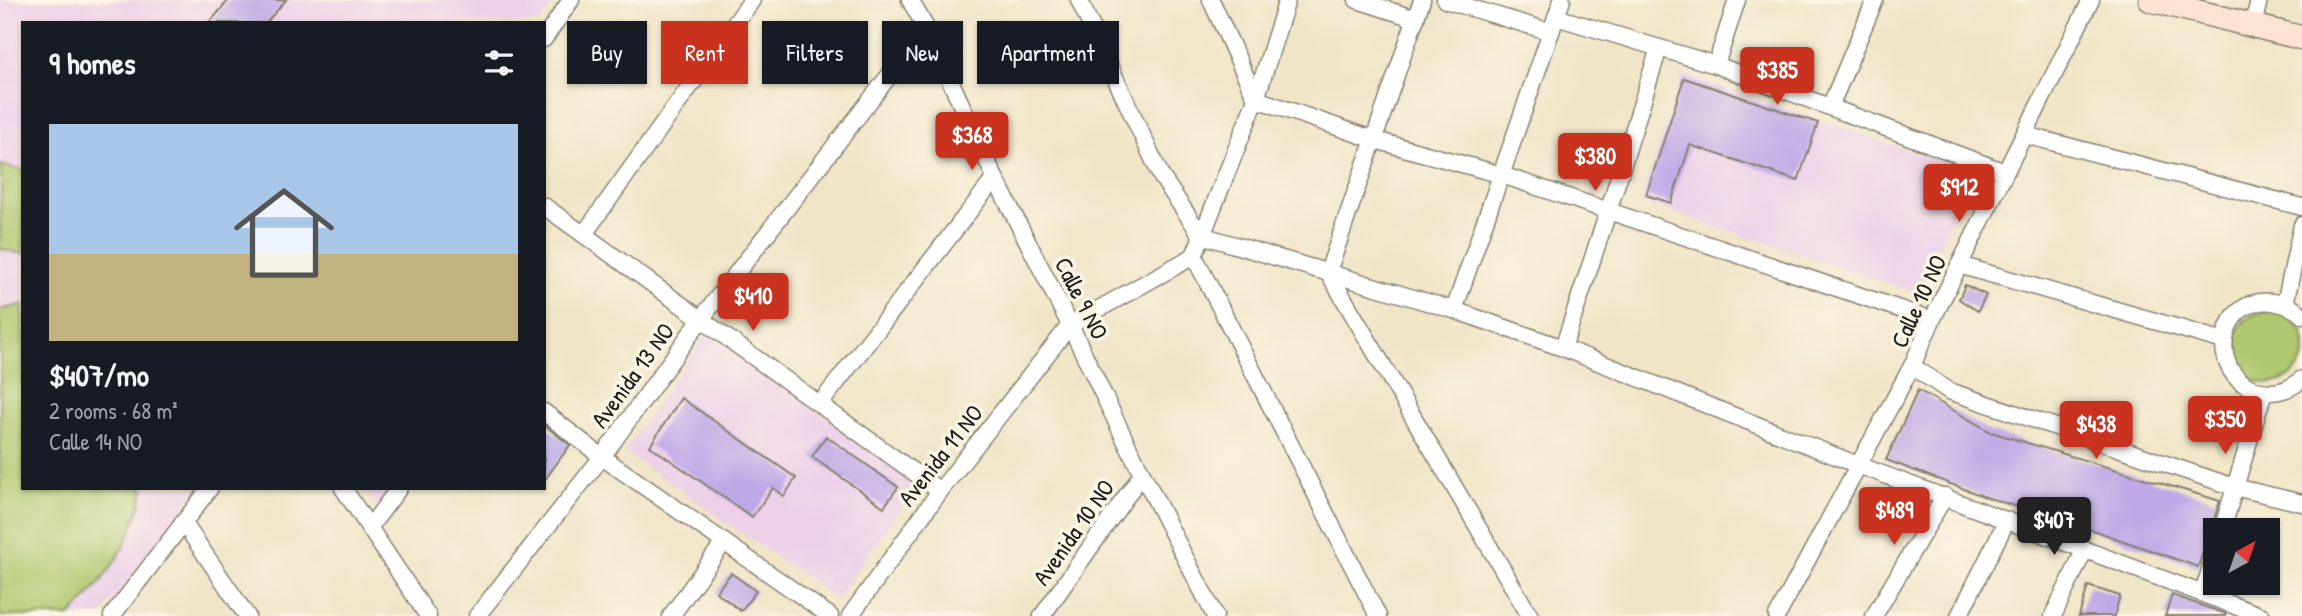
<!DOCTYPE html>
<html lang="en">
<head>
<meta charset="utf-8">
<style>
  :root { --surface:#171b24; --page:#20242c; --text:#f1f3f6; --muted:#9ea1a6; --accent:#c8321e }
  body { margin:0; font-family:"Patrick Hand",sans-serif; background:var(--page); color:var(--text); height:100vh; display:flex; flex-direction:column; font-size:26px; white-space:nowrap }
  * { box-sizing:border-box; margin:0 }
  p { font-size:23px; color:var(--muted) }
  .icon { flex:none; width:38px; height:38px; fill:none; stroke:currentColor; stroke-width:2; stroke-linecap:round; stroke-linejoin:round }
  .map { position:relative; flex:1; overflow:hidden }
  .details { position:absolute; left:21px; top:21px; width:525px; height:469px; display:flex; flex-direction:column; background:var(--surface); border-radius:0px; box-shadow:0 2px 5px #0004 }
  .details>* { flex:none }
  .top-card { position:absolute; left:567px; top:21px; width:665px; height:63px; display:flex; gap:14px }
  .needle { width:46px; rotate:40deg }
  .buttons { position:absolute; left:2203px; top:518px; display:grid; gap:14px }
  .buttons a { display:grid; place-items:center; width:77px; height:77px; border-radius:0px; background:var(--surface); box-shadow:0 2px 5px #0004; font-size:35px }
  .price { position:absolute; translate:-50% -60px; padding:0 16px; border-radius:7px; background:var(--accent); color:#fff; font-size:23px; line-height:46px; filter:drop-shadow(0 2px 4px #0008) }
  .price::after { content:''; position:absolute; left:50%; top:42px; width:21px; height:16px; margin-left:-10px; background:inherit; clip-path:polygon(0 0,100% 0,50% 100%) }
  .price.active { background:#222; color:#fff }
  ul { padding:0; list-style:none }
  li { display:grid; align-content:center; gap:14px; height:371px; padding:0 28px }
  li span { display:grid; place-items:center; height:217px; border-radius:0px; color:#555 }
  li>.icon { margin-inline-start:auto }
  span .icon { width:126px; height:126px; fill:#fffc; stroke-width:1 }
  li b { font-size:30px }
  h2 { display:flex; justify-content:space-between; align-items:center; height:84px; padding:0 28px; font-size:30px }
  .pill { padding:0 24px; border-radius:0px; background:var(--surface); box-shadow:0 2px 5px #0004; font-size:24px; line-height:63px }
  .pill.active { background:var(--accent); color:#fff }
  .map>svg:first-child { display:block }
  .built { fill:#edd0e8 }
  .green { fill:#afc86e; stroke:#667245; stroke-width:2 }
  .building { fill:#bda9e7 }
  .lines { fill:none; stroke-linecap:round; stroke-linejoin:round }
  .street-casing { stroke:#868072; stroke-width:19 }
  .secondary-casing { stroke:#868072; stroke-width:26 }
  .street { stroke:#fff; stroke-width:16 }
  .secondary { stroke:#fee3d2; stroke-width:23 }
  .labels { text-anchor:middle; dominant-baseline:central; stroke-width:7; stroke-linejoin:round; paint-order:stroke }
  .street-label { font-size:24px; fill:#1c1c1c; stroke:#fcf5e5 }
</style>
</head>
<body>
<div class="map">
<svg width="2302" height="616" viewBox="0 0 2302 616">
  <rect width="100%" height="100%" fill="#fcf5e5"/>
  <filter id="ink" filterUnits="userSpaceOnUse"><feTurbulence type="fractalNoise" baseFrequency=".0143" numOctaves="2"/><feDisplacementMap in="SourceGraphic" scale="14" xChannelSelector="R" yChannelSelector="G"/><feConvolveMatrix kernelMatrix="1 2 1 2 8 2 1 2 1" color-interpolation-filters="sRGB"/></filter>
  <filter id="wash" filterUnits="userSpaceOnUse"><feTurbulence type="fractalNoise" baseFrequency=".00686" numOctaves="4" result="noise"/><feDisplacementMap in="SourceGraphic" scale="28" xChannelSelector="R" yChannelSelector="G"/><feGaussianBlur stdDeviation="1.57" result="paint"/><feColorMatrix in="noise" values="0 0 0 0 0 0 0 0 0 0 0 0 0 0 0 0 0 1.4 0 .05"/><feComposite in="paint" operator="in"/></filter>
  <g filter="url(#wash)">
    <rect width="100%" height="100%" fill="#f0e5c7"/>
    <g class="built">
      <polygon points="0,0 555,0 540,23 23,23 23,488 200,488 100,616 0,616"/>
      <polygon points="1683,74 1973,172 1918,293 1641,202"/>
      <polygon points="706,333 919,482 837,599 624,451"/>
      <polygon points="364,488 396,488 380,512"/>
    </g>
    <g class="green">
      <polygon points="1,165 23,170 23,254 0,249"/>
      <path d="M23,304V488H144C134,540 107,579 70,616H0V310Z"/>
      <circle cx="2269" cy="347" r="36"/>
    </g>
    <g id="blocks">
      <g class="building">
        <polygon points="229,0 286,0 266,23 209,23"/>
        <polygon points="1684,78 1818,123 1798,181 1690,145 1671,203 1646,195"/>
        <polygon points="1965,285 1986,295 1978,311 1959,299"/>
        <polygon points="1918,390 1991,432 2220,501 2198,567 2018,504 2017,507 1983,496 1886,460"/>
        <polygon points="681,398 796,478 784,496 773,488 752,517 650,446"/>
        <polygon points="544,425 570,445 544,481"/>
        <polygon points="826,436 898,487 884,507 812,457"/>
        <polygon points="731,573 756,591 741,611 716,592"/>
        <polygon points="2088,586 2120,596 2114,616 2079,616"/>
        <polygon points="2172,595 2226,614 2225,616 2165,616"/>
      </g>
    </g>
  </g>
  <g filter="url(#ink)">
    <use href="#blocks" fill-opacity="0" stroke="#868072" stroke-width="2"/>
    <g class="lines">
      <defs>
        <g id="street">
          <polyline points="910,0 926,28 995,178 1070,325 1127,444 1215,616"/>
          <polyline points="1079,0 1161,176 1201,235 1454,310 1563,348 1858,465 2262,616"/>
          <polyline points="1211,0 1256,99 1375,140 1502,175 1932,320"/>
          <polyline points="1287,0 1256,99 1194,256 1378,616"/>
          <polyline points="1357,0 1416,19"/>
          <polyline points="1422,0 1328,272 1530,616"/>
          <polyline points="1445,0 1551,32"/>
          <polyline points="1556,17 1716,65 2005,172"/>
          <polyline points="2253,26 2259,0"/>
          <polyline points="544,39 571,0"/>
          <polyline points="1716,65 1737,0"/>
          <polyline points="1830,107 1875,0"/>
          <polyline points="2025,135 2302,207"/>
          <polyline points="544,206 940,491"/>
          <polyline points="584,234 752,0"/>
          <polyline points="1959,265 2224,341"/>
          <polyline points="2285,304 2302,225"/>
          <polyline points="1454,310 1562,0"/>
          <path d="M2302,315C2294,307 2285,304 2273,302C2220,294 2204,373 2257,390C2274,395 2290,390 2302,379"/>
          <polyline points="1563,348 1608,212 1659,48"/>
          <polyline points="1912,366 1949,391 2234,487 2302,503"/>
          <polyline points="820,404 995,178"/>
          <polyline points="544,412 602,457 830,616"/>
          <polyline points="343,488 428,616"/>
          <polyline points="183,522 247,616"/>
          <polyline points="369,528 399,488"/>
          <polyline points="2222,530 2264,392"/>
          <polyline points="2203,593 2216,550"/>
          <polyline points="112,616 210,488"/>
          <polyline points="477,616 602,457 701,319 926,28"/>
          <polyline points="671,616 724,542"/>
          <polyline points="850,616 940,491 1070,325 1194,256"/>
          <polyline points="1042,616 1142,474"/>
          <polyline points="1777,616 1912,366 1932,320 2091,0"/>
          <polyline points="1874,616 1945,496"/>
          <polyline points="1959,616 2007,520"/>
          <polyline points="2053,616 2085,549"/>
        </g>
        <polyline id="secondary" points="2151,0 2302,38"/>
      </defs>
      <use href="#street" class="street-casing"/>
      <use href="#secondary" class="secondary-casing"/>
      <use href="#street" class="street"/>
      <use href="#secondary" class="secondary"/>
    </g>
  </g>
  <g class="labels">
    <g class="street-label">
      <text transform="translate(1082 298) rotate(63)">Calle 9 NO</text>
      <text transform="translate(1918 301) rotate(-65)">Calle 10 NO</text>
      <text transform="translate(632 375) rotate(-54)">Avenida 13 NO</text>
      <text transform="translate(940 455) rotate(-52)">Avenida 11 NO</text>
      <text transform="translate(1073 532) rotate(-55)">Avenida 10 NO</text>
    </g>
  </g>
</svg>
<div class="buttons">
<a><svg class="needle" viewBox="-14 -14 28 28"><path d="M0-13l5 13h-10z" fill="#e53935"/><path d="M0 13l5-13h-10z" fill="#9ea1a6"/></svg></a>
</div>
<b class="price" style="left:1777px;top:107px">$385</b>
<b class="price" style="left:972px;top:172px">$368</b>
<b class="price" style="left:1595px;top:193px">$380</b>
<b class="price" style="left:1959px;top:224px">$912</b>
<b class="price" style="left:753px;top:333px">$410</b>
<b class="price" style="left:2225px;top:456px">$350</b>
<b class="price" style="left:2096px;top:461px">$438</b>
<b class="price" style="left:1894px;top:547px">$489</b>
<b class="price active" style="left:2054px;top:557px">$407</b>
<div class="top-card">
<a class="pill">Buy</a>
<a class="pill active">Rent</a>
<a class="pill">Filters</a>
<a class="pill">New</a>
<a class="pill">Apartment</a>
</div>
<section class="details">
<h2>9 homes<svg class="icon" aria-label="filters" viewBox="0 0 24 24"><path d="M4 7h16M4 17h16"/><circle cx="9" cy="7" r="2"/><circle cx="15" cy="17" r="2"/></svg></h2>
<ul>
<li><span style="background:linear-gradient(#a9c7e8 60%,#c2b280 0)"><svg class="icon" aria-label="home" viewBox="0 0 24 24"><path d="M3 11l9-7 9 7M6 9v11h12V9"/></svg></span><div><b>$407/mo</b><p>2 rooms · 68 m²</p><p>Calle 14 NO</p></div></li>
</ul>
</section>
</div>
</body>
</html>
